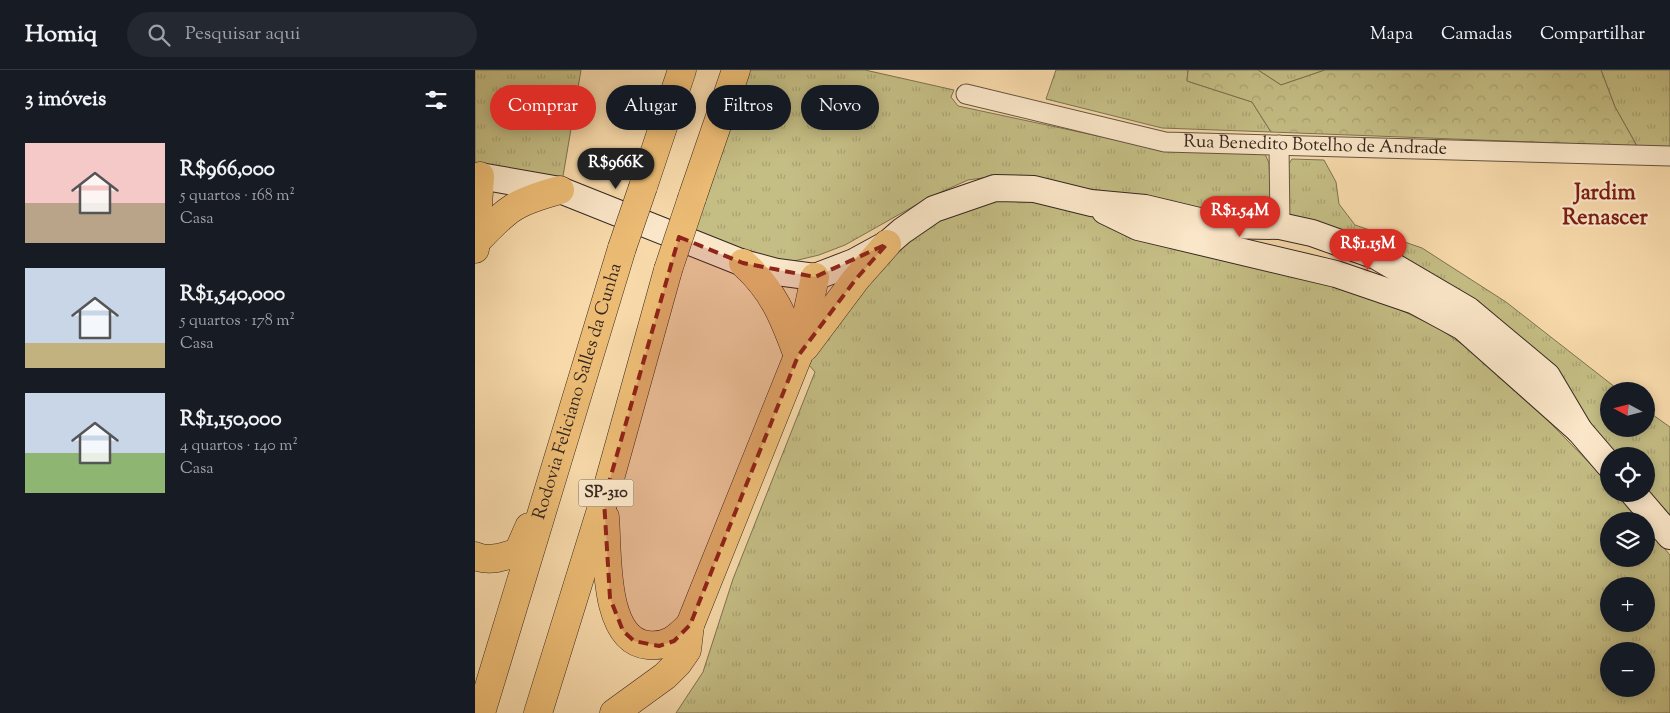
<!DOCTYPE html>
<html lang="pt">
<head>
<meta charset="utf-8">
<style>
  :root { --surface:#171b24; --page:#242831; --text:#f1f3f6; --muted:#9ea1a6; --line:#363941; --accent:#d93025 }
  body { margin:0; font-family:"Sorts Mill Goudy",serif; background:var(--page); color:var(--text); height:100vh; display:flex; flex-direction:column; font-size:19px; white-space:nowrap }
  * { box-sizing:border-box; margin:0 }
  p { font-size:16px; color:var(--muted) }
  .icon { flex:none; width:28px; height:28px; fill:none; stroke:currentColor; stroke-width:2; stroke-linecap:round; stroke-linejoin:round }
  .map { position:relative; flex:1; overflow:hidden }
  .drawer { display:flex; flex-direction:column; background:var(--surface); width:475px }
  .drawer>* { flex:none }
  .banner { position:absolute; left:15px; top:15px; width:475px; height:45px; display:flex; gap:10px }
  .needle { width:32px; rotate:277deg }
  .buttons { position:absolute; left:1125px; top:312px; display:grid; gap:10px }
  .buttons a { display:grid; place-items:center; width:55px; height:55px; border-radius:50%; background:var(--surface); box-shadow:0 2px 12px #0003; font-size:25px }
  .price { position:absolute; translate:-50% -42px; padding:0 11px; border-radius:18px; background:var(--accent); color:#fff; font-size:16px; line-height:32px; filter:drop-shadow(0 1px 2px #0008) }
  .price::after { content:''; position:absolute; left:50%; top:30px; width:15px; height:11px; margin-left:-8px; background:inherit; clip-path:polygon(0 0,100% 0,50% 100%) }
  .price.active { background:#222; color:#fff }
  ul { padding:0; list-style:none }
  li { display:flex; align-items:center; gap:15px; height:125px; padding:0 25px }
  li span { display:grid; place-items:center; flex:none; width:140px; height:100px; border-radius:0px; color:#555 }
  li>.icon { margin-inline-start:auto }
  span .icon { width:60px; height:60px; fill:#fffc; stroke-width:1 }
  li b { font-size:21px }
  h2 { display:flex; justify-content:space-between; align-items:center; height:60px; padding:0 25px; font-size:21px }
  .pill { padding:0 18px; border-radius:22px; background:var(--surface); box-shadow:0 2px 12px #0003; font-size:18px; line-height:45px }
  .pill.active { background:var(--accent); color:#fff }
  header { display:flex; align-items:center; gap:30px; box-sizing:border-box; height:70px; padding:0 25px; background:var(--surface); border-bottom:1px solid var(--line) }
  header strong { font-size:24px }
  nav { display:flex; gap:28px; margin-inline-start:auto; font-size:18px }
  .search { width:350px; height:45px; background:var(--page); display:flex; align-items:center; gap:12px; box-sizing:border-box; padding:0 18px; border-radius:28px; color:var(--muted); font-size:19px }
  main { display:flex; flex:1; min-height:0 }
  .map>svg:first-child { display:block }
  .grass { fill:url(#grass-tufts); stroke:#7d7252; fill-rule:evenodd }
  .forest { fill:url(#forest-crowns); stroke:#7d7252 }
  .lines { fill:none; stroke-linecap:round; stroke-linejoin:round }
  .minor-casing { stroke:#665442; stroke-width:21 }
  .secondary-casing { stroke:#362720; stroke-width:28 }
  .primary-casing { stroke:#362720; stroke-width:29 }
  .minor { stroke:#fae6c8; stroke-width:19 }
  .secondary { stroke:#fae6c8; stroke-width:26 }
  .primary { stroke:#ecbc75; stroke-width:28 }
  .primary-bridge-casing { stroke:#362720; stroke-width:29; stroke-linecap:butt }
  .primary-bridge { stroke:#ecbc75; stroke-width:28 }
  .marked { fill:#8f2418; fill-opacity:0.2; stroke:#8f2418; stroke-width:4; stroke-dasharray:10 6; stroke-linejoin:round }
  .labels { text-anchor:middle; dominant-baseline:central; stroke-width:4.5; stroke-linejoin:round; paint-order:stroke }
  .shield { fill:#fae6c8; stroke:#716052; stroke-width:1 }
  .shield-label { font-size:16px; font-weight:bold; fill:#362720 }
  .street-label { font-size:18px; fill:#362720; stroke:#fae6c8 }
  .district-label { font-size:22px; font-weight:bold; fill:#7a1f14; stroke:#fae6c8 }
</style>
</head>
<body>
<header>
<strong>Homiq</strong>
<div class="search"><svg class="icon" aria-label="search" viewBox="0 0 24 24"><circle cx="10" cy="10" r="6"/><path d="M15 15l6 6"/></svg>Pesquisar aqui</div>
<nav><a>Mapa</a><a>Camadas</a><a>Compartilhar</a></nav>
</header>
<main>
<section class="drawer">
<h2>3 imóveis<svg class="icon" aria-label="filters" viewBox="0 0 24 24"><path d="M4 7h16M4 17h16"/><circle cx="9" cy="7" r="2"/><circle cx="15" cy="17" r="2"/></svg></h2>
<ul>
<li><span style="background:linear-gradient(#f6c9c9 60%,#b9a48a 0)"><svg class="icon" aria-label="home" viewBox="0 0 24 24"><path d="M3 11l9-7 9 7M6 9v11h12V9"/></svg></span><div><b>R$966,000</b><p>5 quartos · 168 m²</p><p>Casa</p></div></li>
<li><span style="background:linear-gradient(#c9d6e8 75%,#c2b280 0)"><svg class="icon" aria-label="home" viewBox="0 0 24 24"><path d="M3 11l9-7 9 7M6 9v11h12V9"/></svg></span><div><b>R$1,540,000</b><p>5 quartos · 178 m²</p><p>Casa</p></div></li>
<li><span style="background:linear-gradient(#c9d6e8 60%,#8fb573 0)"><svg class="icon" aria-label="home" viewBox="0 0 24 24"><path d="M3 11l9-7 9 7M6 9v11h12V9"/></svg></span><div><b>R$1,150,000</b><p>4 quartos · 140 m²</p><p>Casa</p></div></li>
</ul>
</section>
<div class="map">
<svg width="1195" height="643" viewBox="0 0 1195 643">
  <defs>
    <pattern id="grass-tufts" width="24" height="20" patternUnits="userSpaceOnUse" patternTransform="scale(1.25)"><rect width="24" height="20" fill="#c4bd84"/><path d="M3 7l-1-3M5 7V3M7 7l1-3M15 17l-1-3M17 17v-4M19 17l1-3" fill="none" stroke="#a9a272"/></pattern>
    <pattern id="forest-crowns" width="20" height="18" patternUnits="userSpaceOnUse" patternTransform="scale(1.25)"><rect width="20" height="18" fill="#c4bd84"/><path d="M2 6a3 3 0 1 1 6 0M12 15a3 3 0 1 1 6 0" fill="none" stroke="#a9a272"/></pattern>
  </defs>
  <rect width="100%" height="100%" fill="#f7d9aa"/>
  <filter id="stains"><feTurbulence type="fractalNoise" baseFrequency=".004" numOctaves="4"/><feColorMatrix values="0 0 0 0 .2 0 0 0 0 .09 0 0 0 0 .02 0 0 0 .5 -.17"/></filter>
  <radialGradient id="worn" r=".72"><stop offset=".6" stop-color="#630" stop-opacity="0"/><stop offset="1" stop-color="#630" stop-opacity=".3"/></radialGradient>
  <g class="grass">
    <polygon points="0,0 106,0 87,112 0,96"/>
    <polygon points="271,0 390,0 479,20 476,27 483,36 693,81 790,84 794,93 796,140 787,145 740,144 664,126 521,106 493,110 455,127 370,175 344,185 315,192 268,182 216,159"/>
    <polygon points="581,0 713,0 712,11 777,32 796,62 687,58 571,29"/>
    <polygon points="783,0 850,0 806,15"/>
    <polygon points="1126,0 1195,0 1195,77 1162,76 1140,37"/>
    <polygon points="817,89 849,90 861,112 864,134 880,155 947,178 1031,232 1145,321 1134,321 1134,359 1171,359 1171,340 1195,357 1195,457 1171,424 1171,386 1134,386 1076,301 815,150 811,139 809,101"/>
    <path d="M556,127L858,213L930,242L965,259L1004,286L1049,326L1134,413V424H1143L1166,451H1134V489H1171V457L1195,485V643H201L228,602L258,509L340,302L328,288L430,166L497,132ZM1134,516H1171V554H1134ZM1134,581H1171V619H1134Z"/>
  </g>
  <polygon class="forest" points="713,0 783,0 806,15 850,0 1126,0 1140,37 1162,76 796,62 777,32 712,11"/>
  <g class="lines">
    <defs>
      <g id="minor">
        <path id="s1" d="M491,24L690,72L1195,86"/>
        <polyline points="804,75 805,156"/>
      </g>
      <g id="secondary">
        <polyline points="5,106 85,120 268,193 302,202 340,207 379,192 412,174 427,161 459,139 520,118 559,119 616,133 670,138 741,155 805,156 837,163 901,186 993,240 1072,306 1104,360"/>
        <polyline points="630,141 663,157 861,204 940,231 988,257 1104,360 1134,395"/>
        <polyline points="1159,424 1195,466"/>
      </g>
      <g id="primary">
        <polyline points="168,117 207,0"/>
        <polyline points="217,128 261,0"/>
        <path d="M1,172C33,138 40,132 85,120"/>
        <polyline points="0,179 5,106"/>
        <path d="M268,193C299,221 309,248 323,286"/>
        <polyline points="330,277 381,209 412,174"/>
        <path d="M130,447C133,480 127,571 173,575C193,577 202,568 215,555"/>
        <path d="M0,486C14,492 29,487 43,482L54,457"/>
        <path id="s2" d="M6,643L147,178"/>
        <polyline points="63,643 129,430 193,200"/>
        <polyline points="139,643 190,606 203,593 212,580 215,555 323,286 340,207"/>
      </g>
    </defs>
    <use href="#minor" class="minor-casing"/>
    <use href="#secondary" class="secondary-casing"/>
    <use href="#primary" class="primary-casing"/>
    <use href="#minor" class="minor"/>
    <use href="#secondary" class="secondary"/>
    <use href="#primary" class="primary"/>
    <defs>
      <g id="primary-bridge">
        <polyline points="147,178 168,117"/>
        <polyline points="193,200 217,128"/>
      </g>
    </defs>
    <use href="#primary-bridge" class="primary-bridge-casing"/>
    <use href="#primary-bridge" class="primary-bridge"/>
  </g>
  <path class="marked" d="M204,167L268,193L340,207L412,174L381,209L323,286L215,555L199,571L184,576L159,571L148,561L135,528L129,430Z"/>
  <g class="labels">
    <rect class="shield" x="103.5" y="409.5" width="55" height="27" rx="4"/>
    <g class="shield-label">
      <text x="131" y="423">SP-310</text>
    </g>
    <g class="street-label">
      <text stroke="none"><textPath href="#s1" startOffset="355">Rua Benedito Botelho de Andrade</textPath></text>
      <text stroke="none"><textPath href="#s2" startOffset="336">Rodovia Feliciano Salles da Cunha</textPath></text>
    </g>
    <g class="district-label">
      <text x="1130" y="124">Jardim<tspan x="1130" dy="25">Renascer</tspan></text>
    </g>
  </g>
  <rect width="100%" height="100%" filter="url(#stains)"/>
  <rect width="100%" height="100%" fill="url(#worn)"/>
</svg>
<div class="buttons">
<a><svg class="needle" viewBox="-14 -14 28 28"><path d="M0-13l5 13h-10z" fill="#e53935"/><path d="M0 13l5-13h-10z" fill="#9ea1a6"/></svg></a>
<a><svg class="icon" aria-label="locate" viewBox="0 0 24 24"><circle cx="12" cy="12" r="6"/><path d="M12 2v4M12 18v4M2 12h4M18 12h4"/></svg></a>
<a><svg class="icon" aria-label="layers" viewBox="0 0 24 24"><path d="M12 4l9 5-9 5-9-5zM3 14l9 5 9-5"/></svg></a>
<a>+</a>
<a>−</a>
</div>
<b class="price active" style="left:141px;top:120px">R$966K</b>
<b class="price" style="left:765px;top:168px">R$1.54M</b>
<b class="price" style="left:893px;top:201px">R$1.15M</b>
<div class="banner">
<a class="pill active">Comprar</a>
<a class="pill">Alugar</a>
<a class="pill">Filtros</a>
<a class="pill">Novo</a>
</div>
</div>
</main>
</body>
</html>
